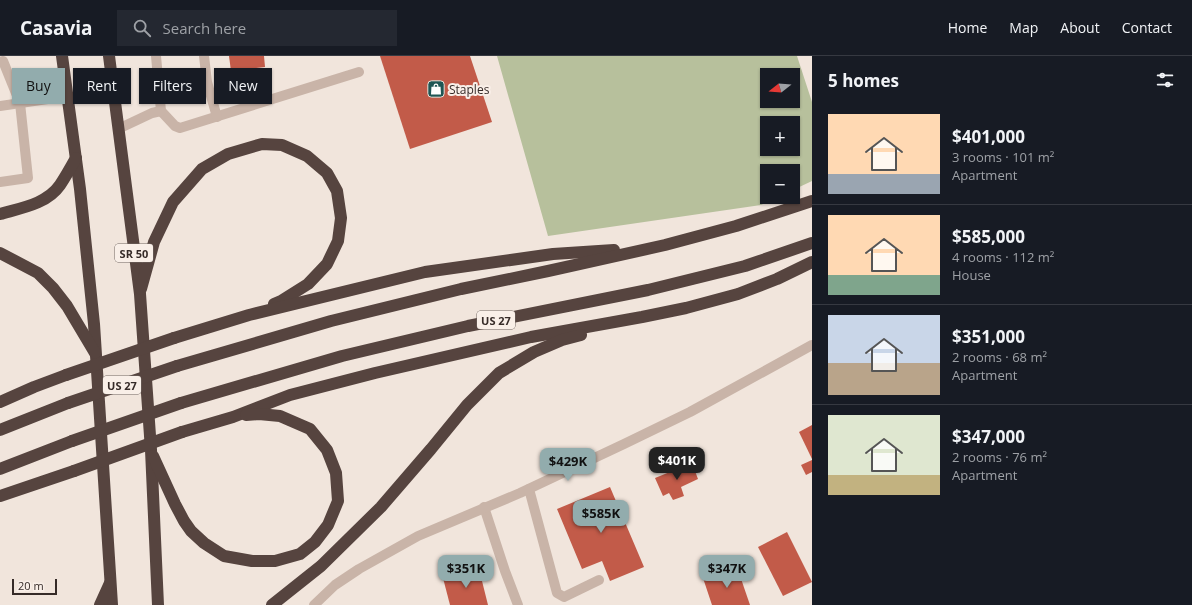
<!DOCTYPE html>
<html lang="en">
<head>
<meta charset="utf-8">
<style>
  :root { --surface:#171b24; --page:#242831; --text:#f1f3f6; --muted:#9ea1a6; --line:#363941; --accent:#92acad }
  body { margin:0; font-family:"Open Sans",sans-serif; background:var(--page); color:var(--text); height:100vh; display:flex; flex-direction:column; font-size:15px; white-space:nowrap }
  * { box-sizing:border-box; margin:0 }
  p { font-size:13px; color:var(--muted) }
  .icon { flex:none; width:22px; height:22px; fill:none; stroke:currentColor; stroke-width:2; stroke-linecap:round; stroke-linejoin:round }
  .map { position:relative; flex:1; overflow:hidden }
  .side { display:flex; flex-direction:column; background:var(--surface); width:380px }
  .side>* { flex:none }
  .hud { position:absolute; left:12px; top:12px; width:380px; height:36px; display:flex; gap:8px }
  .needle { width:26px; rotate:253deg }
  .fabs { position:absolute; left:760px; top:12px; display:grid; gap:8px }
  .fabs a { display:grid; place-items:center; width:40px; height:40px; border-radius:0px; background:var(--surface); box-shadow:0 1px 3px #0004; font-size:20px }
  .scale { position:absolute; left:12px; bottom:10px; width:45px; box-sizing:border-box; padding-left:4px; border:2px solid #362b28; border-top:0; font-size:11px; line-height:14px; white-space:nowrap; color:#362b28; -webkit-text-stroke:3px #f9efe8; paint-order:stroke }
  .price { position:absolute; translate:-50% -34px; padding:0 9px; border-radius:8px; background:var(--accent); color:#111; font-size:13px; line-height:26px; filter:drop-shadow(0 1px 2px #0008) }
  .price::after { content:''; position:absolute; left:50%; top:24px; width:12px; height:9px; margin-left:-6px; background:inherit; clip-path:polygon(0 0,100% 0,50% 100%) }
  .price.active { background:#222; color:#fff }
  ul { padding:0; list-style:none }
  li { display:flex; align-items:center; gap:12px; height:100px; padding:0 16px }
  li+li { border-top:1px solid var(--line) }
  li span { display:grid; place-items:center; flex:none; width:112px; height:80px; border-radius:0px; color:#555 }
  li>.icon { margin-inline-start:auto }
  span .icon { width:48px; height:48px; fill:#fffc; stroke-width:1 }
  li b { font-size:17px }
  h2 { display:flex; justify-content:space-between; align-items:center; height:48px; padding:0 16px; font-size:17px }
  .tag { padding:0 14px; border-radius:0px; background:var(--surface); box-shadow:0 1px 3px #0004; font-size:14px; line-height:36px }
  .tag.active { background:var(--accent); color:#111 }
  header { display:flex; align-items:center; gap:24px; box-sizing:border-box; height:56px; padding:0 20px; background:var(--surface); border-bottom:1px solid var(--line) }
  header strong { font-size:19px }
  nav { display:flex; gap:22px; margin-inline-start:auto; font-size:14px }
  .search { width:280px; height:36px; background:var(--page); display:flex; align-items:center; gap:10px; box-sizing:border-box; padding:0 14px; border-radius:0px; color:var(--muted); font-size:15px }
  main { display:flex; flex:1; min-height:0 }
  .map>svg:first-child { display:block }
  .green { fill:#b7c09c; fill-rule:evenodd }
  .building { fill:#c25b49 }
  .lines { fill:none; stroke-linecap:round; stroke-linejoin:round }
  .minor { stroke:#c9b4a8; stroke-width:10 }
  .highway { stroke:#56443f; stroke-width:12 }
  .highway-bridge { stroke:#56443f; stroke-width:12 }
  .labels { text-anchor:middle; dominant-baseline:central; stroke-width:4; stroke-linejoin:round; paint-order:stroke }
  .shield { fill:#f9efe8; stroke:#706662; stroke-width:1 }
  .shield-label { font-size:11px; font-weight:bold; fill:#362b28 }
  .poi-label { font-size:12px; fill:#362b28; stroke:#f9efe8; text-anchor:start }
</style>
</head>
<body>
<header>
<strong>Casavia</strong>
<div class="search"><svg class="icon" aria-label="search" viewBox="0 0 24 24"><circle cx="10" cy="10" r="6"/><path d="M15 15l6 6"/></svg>Search here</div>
<nav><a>Home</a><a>Map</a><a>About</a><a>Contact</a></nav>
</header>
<main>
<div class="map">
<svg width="812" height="549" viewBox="0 0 812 549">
  <rect width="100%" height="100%" fill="#f1e5dc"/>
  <path class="green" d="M497,0H797L812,46V125L793,134V115H767V141H778L761,149L548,180ZM767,19H793V45H767ZM767,67H793V93H767Z"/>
  <g class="building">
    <polygon points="229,0 264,0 265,11 231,15"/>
    <polygon points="380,0 470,0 492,66 410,93"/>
    <polygon points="812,369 812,403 799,376"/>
    <polygon points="812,404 812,416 806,419 801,409"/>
    <polygon points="692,407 698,423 681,431 684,440 673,444 669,437 663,440 655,422"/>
    <polygon points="610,431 644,511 610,525 602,505 582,513 557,453"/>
    <polygon points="787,476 812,526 783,540 758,491"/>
    <polygon points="737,511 750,549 712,549 703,522"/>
    <polygon points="479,513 488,549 450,549 443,522"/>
  </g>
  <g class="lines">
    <g class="minor">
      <polyline points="156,0 161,55 175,70 180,72 359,16"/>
      <polyline points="204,0 207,26 217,61"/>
      <polyline points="0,6 3,5 20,47 28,122 0,126"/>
      <polyline points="0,50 68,40"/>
      <polyline points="118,73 152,57 161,55"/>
      <polyline points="529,433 557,537 564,541 599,524"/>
      <polyline points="484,451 505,515 518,549"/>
      <polyline points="314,549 335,529 359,513 418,480 520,437 624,388 690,356 812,289"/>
    </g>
    <g class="highway">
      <polyline points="62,0 80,133 94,268 112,549"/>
      <polyline points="109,0 140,238 151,394 158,549"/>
      <path d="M0,158C21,152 47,148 60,129C66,120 71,111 76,102"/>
      <polyline points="0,197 38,217 53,232 67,250 95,297"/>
      <polyline points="141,233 154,186 173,146 202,113 228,98 262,88 282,89 307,100 327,117 337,135 341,162 338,185 327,208 308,228 281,245 274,248"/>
      <polyline points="174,282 249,259 425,216 553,198 614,194"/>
      <polyline points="177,310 331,265 461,233 548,215 665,189 736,170 812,145"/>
      <polyline points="0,346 34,331 66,319"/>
      <polyline points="181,347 342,300 468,270 648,234 745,210 812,187"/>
      <polyline points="0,374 68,347"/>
      <polyline points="182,376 233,361 290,339 375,317 531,281 642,261 686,252 738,238 777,223 812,206"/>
      <polyline points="153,400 175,448 184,465 191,475 204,487 224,500 252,505 275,505 300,498 315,486 328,469 338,445 336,417 327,394 310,373 280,360 259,358 246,359"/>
      <polyline points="0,413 72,385"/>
      <polyline points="0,440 74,415"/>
      <polyline points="100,549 110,527"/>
      <polyline points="272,549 321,510 381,451 431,393 467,349 499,317 534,296 562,284 581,279"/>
    </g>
    <g class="highway-bridge">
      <polyline points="66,319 174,282"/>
      <polyline points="68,347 177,310"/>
      <polyline points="72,385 181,347"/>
      <polyline points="74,415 182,376"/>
    </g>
  </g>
  <defs>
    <symbol id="shop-square" viewBox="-11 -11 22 22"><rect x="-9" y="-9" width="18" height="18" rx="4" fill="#1f5654" stroke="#f9efe8"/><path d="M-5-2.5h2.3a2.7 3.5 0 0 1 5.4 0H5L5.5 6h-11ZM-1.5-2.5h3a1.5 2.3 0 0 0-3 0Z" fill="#fff"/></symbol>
  </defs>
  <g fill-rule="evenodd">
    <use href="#shop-square" x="426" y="23" width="20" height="20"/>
  </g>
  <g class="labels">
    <g class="shield">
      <rect x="115" y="188" width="38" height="18" rx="3"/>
      <rect x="477" y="255" width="38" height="18" rx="3"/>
      <rect x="103" y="320" width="38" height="18" rx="3"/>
    </g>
    <g class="shield-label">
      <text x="134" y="197">SR 50</text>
      <text x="496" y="264">US 27</text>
      <text x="122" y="329">US 27</text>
    </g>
    <g class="poi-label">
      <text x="449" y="33">Staples</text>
    </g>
  </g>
</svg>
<div class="fabs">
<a><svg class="needle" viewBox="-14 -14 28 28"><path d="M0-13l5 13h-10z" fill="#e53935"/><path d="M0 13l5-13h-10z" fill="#9ea1a6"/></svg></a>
<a>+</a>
<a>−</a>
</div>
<div class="scale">20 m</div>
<b class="price active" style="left:677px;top:425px">$401K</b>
<b class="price" style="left:568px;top:426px">$429K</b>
<b class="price" style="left:601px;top:478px">$585K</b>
<b class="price" style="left:466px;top:533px">$351K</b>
<b class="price" style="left:727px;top:533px">$347K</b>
<div class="hud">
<a class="tag active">Buy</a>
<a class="tag">Rent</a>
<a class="tag">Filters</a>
<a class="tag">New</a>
</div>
</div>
<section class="side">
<h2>5 homes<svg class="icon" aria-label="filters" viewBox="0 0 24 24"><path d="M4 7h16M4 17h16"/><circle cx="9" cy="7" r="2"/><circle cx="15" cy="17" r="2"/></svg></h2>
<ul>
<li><span style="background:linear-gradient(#ffd9b3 75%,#9aa5b1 0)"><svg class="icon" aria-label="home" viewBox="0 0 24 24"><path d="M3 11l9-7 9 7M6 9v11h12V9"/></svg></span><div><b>$401,000</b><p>3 rooms · 101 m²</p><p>Apartment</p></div></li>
<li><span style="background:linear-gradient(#ffd9b3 75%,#7fa58c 0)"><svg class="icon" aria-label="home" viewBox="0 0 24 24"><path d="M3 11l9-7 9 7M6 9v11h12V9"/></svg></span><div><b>$585,000</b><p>4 rooms · 112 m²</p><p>House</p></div></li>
<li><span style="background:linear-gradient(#c9d6e8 60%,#b9a48a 0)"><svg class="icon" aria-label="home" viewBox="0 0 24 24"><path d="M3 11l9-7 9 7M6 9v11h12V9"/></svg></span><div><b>$351,000</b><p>2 rooms · 68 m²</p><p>Apartment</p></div></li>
<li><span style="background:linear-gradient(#dfe7d0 75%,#c2b280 0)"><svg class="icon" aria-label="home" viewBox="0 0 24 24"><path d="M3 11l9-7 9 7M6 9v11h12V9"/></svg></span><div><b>$347,000</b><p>2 rooms · 76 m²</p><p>Apartment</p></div></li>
</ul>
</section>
</main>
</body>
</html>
